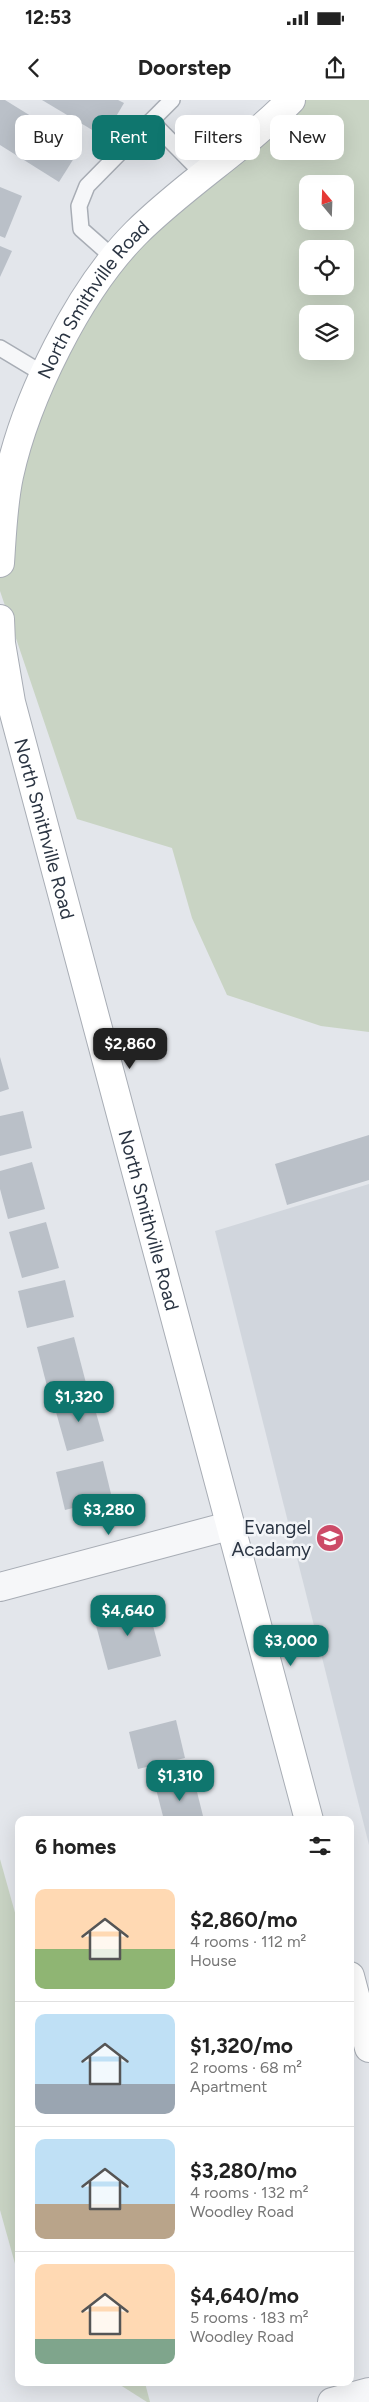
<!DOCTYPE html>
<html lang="en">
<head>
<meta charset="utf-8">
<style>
  :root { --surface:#fff; --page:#f6f6f6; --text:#222; --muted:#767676; --line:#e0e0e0; --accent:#0f766e }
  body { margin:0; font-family:Figtree,sans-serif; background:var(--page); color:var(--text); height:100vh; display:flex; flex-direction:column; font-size:19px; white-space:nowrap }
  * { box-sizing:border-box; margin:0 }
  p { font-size:16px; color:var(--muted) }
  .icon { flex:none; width:28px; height:28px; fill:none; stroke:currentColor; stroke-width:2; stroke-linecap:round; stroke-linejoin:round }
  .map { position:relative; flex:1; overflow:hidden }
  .drawer { position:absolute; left:15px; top:1716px; width:339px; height:570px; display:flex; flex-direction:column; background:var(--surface); border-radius:10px; box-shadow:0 5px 20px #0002 }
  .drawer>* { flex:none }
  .guide { position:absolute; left:15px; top:15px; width:340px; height:45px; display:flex; gap:10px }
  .needle { width:32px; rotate:341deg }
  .fabs { position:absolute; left:299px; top:75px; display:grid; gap:10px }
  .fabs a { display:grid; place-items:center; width:55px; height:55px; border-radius:10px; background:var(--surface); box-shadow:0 5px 20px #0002; font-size:25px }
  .price { position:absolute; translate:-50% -42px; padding:0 11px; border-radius:10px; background:var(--accent); color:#fff; font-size:16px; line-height:32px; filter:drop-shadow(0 1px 2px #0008) }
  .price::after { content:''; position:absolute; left:50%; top:30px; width:15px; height:11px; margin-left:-8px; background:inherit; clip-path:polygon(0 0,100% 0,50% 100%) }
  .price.active { background:#222; color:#fff }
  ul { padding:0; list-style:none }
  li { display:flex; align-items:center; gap:15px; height:125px; padding:0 20px }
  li+li { border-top:1px solid var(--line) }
  li span { display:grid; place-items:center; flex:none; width:140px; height:100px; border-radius:10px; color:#555 }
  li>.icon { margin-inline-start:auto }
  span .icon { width:60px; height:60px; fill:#fffc; stroke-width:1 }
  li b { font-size:21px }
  h2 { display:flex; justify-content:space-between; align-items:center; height:60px; padding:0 20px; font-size:21px }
  .pill { padding:0 18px; border-radius:10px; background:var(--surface); box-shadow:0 5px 20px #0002; font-size:18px; line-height:45px }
  .pill.active { background:var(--accent); color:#fff }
  .status { display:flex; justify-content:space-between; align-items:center; height:35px; padding:0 25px; background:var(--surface); direction:ltr }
  .status svg { height:14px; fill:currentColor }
  header { display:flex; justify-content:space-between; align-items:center; height:65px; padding:0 20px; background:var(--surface); font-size:22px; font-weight:700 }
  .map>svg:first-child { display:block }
  .built { fill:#d1d6dd }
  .green { fill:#c9d4c4; fill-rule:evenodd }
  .building { fill:#bac0c8 }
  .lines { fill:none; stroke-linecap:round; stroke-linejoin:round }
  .service-casing { stroke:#a8adb5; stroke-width:18 }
  .minor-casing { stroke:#a8adb5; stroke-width:30 }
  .secondary-casing { stroke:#a8adb5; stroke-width:30 }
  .service { stroke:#f6f7f9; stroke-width:15 }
  .minor { stroke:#f6f7f9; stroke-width:28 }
  .secondary { stroke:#fff; stroke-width:28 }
  .labels { text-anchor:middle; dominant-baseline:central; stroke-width:5; stroke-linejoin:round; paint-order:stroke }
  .street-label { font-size:19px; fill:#2b3543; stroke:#f3f5f8 }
  .poi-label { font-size:19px; fill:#2b3543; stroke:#f3f5f8; text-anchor:end }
</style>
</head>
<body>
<div class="status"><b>12:53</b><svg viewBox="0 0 49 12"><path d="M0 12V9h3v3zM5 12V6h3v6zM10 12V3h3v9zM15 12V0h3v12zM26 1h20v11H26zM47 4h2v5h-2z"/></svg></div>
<header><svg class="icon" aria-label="back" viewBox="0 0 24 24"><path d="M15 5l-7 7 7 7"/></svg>Doorstep<svg class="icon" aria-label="share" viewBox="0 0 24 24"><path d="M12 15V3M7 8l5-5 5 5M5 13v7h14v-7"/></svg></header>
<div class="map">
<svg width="369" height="2302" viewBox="0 0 369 2302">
  <rect width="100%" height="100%" fill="#e3e6eb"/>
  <polygon class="built" points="369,1084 369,1745 215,1131"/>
  <g class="green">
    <path d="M288,0H369V932L321,926L227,895L192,818L172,748L77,719L0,491V477L27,317L135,134ZM308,84H345V121H308ZM308,149H345V186H308ZM308,214H345V251H308Z"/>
    <polygon points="0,1759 19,1827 19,2178 0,2110"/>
    <polygon points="117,2283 145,2283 150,2302 147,2302"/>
  </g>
  <g class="building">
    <polygon points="0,0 5,0 81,47 59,82 0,45"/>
    <polygon points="42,0 118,0 124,3 104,37"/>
    <polygon points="0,87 22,96 5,138 0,136"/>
    <polygon points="0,146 12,151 0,177"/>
    <polygon points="0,957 9,989 0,992"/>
    <polygon points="23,1011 32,1048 0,1056 0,1016"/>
    <polygon points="369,1035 369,1080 287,1105 275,1064"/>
    <polygon points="32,1062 45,1109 8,1119 0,1089 0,1071"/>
    <polygon points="46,1122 59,1168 22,1178 9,1132"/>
    <polygon points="65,1180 74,1217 27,1228 18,1191"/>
    <polygon points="74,1237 86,1283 49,1294 37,1247"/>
    <polygon points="91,1295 104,1341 67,1351 54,1305"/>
    <polygon points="103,1361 112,1398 65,1410 56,1372"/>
    <polygon points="147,1503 161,1556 108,1570 94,1518"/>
    <polygon points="176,1620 185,1658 138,1669 129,1632"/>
    <polygon points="194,1680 204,1720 164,1720 156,1689"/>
  </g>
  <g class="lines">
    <defs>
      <g id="service">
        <polyline points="151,21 172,0"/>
        <polyline points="115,159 81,129 79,106 87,86 151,21 204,75"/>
        <polyline points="0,248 45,275"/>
      </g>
      <g id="minor">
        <polyline points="0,1487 229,1426"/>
        <polyline points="332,2302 369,2292"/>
      </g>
      <g id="secondary">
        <path id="s1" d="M0,463C2,434 3,404 9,376C26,298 79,190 136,133C184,85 243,49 291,0"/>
        <path id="s2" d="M0,519L1,543L11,602L309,1720"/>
        <polyline points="350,1876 369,1948"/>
      </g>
    </defs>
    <use href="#service" class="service-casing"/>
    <use href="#minor" class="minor-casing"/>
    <use href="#secondary" class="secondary-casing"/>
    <use href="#service" class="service"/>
    <use href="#minor" class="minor"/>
    <use href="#secondary" class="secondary"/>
  </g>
  <defs>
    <symbol id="school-disc" viewBox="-11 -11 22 22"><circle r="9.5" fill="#cc4b67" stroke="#f3f5f8"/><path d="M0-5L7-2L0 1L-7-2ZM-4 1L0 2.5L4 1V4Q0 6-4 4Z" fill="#fff"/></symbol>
  </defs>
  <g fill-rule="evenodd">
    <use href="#school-disc" x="314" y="1422" width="32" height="32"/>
  </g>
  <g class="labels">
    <g class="street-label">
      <text stroke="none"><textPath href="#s1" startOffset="285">North Smithville Road</textPath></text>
      <text stroke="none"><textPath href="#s2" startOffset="215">North Smithville Road</textPath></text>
      <text stroke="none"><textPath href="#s2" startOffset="620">North Smithville Road</textPath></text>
    </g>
    <g class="poi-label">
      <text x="311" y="1427">Evangel<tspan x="311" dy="22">Acadamy</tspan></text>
    </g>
  </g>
</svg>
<div class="fabs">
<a><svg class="needle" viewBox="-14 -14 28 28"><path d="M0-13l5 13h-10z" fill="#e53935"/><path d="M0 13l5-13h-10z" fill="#767676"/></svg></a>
<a><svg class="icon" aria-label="locate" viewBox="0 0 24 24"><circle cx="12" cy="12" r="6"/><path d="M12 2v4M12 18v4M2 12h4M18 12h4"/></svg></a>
<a><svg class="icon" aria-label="layers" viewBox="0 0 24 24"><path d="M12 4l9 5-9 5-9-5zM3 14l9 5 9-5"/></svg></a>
</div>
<b class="price active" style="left:130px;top:970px">$2,860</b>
<b class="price" style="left:79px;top:1323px">$1,320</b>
<b class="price" style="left:109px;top:1436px">$3,280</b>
<b class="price" style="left:128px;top:1537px">$4,640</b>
<b class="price" style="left:291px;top:1567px">$3,000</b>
<b class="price" style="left:180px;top:1702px">$1,310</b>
<div class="guide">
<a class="pill">Buy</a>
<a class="pill active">Rent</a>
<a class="pill">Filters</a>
<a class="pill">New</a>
</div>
<section class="drawer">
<h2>6 homes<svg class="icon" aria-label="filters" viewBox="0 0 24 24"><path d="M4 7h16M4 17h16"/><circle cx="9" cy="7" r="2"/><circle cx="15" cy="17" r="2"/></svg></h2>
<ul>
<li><span style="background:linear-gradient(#ffd9b3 60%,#8fb573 0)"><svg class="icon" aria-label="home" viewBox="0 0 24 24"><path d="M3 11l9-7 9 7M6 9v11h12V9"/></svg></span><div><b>$2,860/mo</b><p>4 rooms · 112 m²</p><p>House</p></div></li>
<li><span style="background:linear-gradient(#bfe0f5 70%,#9aa5b1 0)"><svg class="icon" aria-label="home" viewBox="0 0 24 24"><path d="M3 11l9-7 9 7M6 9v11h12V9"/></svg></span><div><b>$1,320/mo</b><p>2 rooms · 68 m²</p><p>Apartment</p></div></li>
<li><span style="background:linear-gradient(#bfe0f5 65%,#b9a48a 0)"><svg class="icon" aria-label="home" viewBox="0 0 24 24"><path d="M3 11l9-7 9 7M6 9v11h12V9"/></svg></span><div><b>$3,280/mo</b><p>4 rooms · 132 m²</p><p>Woodley Road</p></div></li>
<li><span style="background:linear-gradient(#ffd9b3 75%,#7fa58c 0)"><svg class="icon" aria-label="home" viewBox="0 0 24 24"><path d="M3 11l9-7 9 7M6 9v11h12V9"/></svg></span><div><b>$4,640/mo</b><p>5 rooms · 183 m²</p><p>Woodley Road</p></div></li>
</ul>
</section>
</div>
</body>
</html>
